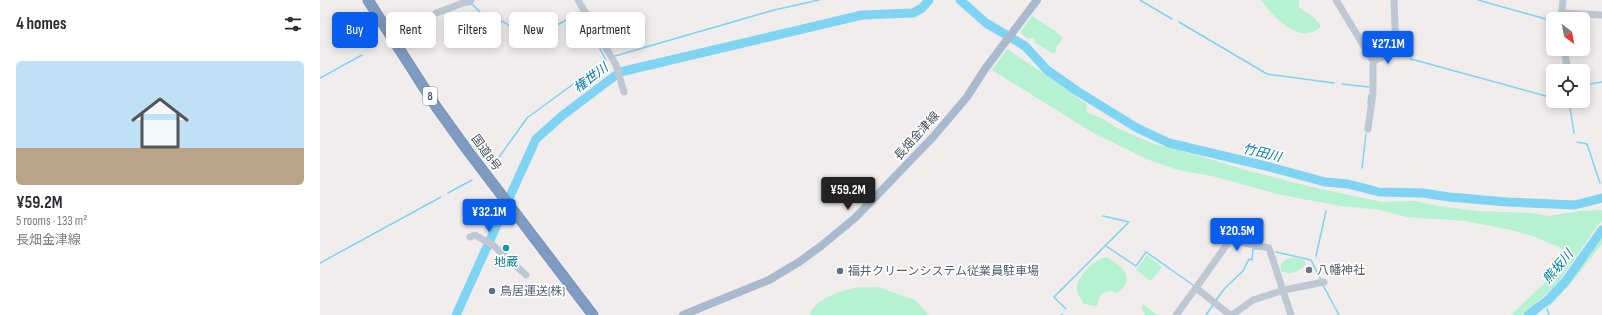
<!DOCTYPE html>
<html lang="en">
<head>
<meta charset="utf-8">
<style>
  :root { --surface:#fff; --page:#f2f2f3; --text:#2b2b33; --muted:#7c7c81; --accent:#095ded }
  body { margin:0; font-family:"Sofia Sans Condensed","Noto Sans JP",sans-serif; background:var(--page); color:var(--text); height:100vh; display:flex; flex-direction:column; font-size:15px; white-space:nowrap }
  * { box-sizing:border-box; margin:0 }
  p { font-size:13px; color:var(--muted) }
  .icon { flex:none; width:22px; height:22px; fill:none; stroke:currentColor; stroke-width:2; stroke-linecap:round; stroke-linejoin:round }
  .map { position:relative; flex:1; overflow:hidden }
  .details { display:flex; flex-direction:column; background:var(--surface); width:320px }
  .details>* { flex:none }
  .top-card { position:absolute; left:12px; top:12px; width:380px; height:36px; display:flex; gap:8px }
  .needle { width:26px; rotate:148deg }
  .tools { position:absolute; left:1226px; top:12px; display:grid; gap:8px }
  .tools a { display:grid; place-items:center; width:44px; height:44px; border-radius:6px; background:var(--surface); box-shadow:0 2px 10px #0003; font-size:20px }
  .price { position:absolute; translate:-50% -34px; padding:0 9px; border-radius:4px; background:var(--accent); color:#fff; font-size:13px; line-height:26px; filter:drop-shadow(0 1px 2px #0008) }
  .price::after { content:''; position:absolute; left:50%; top:24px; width:12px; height:9px; margin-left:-6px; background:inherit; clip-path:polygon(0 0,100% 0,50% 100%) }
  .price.on { background:#222; color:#fff }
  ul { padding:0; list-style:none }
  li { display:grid; align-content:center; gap:8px; height:212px; padding:0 16px }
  li span { display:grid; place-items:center; height:124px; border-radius:6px; color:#555 }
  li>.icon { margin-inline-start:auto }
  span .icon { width:72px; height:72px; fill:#fffc; stroke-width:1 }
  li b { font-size:17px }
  h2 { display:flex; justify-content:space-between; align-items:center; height:48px; padding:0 16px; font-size:17px }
  .chip { padding:0 14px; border-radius:6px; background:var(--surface); box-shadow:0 2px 10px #0003; font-size:14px; line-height:36px }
  .chip.on { background:var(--accent); color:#fff }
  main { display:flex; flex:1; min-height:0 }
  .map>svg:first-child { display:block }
  .green { fill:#b6f2d1 }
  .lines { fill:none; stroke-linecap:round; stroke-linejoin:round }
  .stream { stroke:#7fd3f3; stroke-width:1.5 }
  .river { stroke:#7fd3f3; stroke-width:9 }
  .highway-casing { stroke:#6b86ad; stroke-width:11 }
  .minor { stroke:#bec8d4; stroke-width:7 }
  .major { stroke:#a9bacf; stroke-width:8 }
  .highway { stroke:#7f9bc1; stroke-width:10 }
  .culture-dot { fill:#0f9aa8; stroke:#fff; stroke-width:1.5 }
  .worship-dot { fill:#6b7280; stroke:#fff; stroke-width:1.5 }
  .service-dot { fill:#5c6f8a; stroke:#fff; stroke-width:1.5 }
  .labels { text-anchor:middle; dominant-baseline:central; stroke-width:3.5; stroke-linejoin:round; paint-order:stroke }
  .shield { fill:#fff; stroke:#7b848d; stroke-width:1 }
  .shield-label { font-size:11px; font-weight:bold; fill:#434f5c }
  .street-label { font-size:12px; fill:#434f5c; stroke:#fff }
  .culture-label { font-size:12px; fill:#0d838f; stroke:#fff }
  .worship-label { font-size:12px; fill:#5b616d; stroke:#fff; text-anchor:start }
  .service-label { font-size:12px; fill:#4e5e75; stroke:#fff; text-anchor:start }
  .water-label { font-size:13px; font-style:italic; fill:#017baa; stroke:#fff }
</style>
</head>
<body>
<main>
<section class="details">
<h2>4 homes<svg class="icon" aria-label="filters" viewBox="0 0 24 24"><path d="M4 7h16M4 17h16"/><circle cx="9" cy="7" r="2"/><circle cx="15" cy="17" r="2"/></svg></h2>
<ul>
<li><span style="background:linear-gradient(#bfe0f5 70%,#b9a48a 0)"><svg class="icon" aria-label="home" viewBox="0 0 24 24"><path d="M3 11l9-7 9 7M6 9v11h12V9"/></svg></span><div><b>¥59.2M</b><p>5 rooms · 133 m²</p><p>長畑金津線</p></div></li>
</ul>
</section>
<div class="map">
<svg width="1282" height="315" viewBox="0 0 1282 315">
  <rect width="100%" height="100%" fill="#f0edec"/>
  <g class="green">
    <path d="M941,0H979V7C987,14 998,18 1001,27C979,46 954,17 941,0Z"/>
    <polygon points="712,16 734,30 743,38 736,47 736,52 734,54 715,43 714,38 708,39 700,32"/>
    <path d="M687,49L738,83C742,87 749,89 752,92C756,97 760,100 766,103L767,112L783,119L797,128L832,143L880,156L929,171L996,188L1062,202L1094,201L1118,206L1158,211L1212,213L1228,216L1260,211L1282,210V221L1277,226L1236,286L1201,315H1191L1234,274L1244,261L1245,255L1241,248L1213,236L1191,230L1145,221L1087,217L1060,210L1021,206L961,195L892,176L858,170L829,160L775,134L672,70Z"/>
    <path d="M1282,236V244L1250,284L1231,305L1227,306C1229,298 1236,295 1242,289C1257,273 1268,253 1282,236Z"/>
    <polygon points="827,255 842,267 831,281 816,270"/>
    <path d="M786,257C802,265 818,279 797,293L791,291L782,293L778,300V304L776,306L764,304C762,300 757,295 757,290C755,278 775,259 786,257Z"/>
    <path d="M971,258L982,259L985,261V265C979,272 970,275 961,271V264L965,260Z"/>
    <path d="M558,287L595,300L609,315H490C493,300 520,291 533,288C541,287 550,288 558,287Z"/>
    <polygon points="823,304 838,315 825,315 822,308"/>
  </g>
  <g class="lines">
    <g class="stream">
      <polyline points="820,0 852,19"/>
      <polyline points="1158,0 1233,21"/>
      <polyline points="147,5 152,4 161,13 184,22 193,29 216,36 260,13 266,23"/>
      <polyline points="859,22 947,74 1014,83"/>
      <polyline points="79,35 113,16"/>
      <polyline points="295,56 454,10 499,0"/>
      <polyline points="1091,59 1233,98"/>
      <polyline points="1243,63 1244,71"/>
      <polyline points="0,78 42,55"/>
      <polyline points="1022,84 1049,87"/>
      <polyline points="1263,85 1282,82"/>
      <polyline points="1245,101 1249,102 1254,133"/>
      <polyline points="1048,103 1049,95"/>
      <polyline points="1257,142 1267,144 1280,183"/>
      <polyline points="177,160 207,118 286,60 270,30"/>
      <polyline points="1042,168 1046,134"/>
      <polyline points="128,193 152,180"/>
      <polyline points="786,246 816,266 826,252 873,285"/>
      <polyline points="956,252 991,260 1001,280"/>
      <polyline points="996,256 1006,211"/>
      <polyline points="0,263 121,197"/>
      <polyline points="1003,285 1019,315"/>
      <polyline points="896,300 905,288 923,271 929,259 932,260 933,249 940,249"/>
      <polyline points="746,309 734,297 809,222 783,216"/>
      <polyline points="1227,309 1229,315"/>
      <polyline points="741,315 742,314"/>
      <polyline points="886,315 893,305"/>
    </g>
    <g class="river">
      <polyline points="640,0 666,23 705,46 727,70 757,91 817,128 849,143 950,167 1005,182 1028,184 1059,192 1103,193 1129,197 1187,202 1255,205 1282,198"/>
      <polyline points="136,315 216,139 243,115 300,72 542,15 593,13 602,8 609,0"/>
      <polyline points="1208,315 1228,300 1245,282 1282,230"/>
    </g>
    <defs>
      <polyline id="highway" points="48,0 117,108 148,151 273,315"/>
    </defs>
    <use href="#highway" class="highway-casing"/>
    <g class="minor">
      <polyline points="258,0 296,65 304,92"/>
      <polyline points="1016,0 1053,61 1053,93 1048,129"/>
      <polyline points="116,13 151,0"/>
      <polyline points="1241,13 1282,15"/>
      <polyline points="1241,19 1243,0"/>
      <polyline points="1244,49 1248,71"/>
      <polyline points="1053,61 1076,52 1074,0"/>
      <polyline points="150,237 155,235 174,246 206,275"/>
      <polyline points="876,288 910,315"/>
      <polyline points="856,315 878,285 910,240 949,248 971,315"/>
      <polyline points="912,315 933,300 964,290 1004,282"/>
    </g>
    <polyline class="major" points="363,315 449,280 479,262 501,246 535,218 613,137 647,97 665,69 717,0"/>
    <use href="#highway" class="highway"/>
  </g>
  <circle class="culture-dot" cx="186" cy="248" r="4"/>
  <circle class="worship-dot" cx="989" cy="270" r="4"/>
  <g class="service-dot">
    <circle cx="520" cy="271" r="4"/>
    <circle cx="172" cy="291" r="4"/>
  </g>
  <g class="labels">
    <rect class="shield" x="103" y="87" width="14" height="18" rx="3"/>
    <g class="shield-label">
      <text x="110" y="96">8</text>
    </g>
    <g class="street-label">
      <text transform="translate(597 136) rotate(-48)">長畑金津線</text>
      <text transform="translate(166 153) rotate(54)">国道8号</text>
    </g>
    <g class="culture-label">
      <text x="186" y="262">地蔵</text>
    </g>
    <g class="worship-label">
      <text x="997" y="270">八幡神社</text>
    </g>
    <g class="service-label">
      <text x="528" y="271">福井クリーンシステム従業員駐車場</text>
      <text x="180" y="291">鳥居運送(株)</text>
    </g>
    <g class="water-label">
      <text transform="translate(271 78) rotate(-37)">権世川</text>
      <text transform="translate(942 153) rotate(14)">竹田川</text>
      <text transform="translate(1238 267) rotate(-50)">熊坂川</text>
    </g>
  </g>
</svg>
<div class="tools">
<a><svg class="needle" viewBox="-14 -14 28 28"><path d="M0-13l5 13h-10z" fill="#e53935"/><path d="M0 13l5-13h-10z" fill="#7c7c81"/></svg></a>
<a><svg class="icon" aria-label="locate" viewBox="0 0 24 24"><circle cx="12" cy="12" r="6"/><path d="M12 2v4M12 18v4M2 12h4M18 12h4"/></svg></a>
</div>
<b class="price" style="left:1068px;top:65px">¥27.1M</b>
<b class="price on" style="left:528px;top:211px">¥59.2M</b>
<b class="price" style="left:169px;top:233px">¥32.1M</b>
<b class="price" style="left:917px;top:252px">¥20.5M</b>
<div class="top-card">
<a class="chip on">Buy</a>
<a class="chip">Rent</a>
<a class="chip">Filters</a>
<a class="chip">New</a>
<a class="chip">Apartment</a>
</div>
</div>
</main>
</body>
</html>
